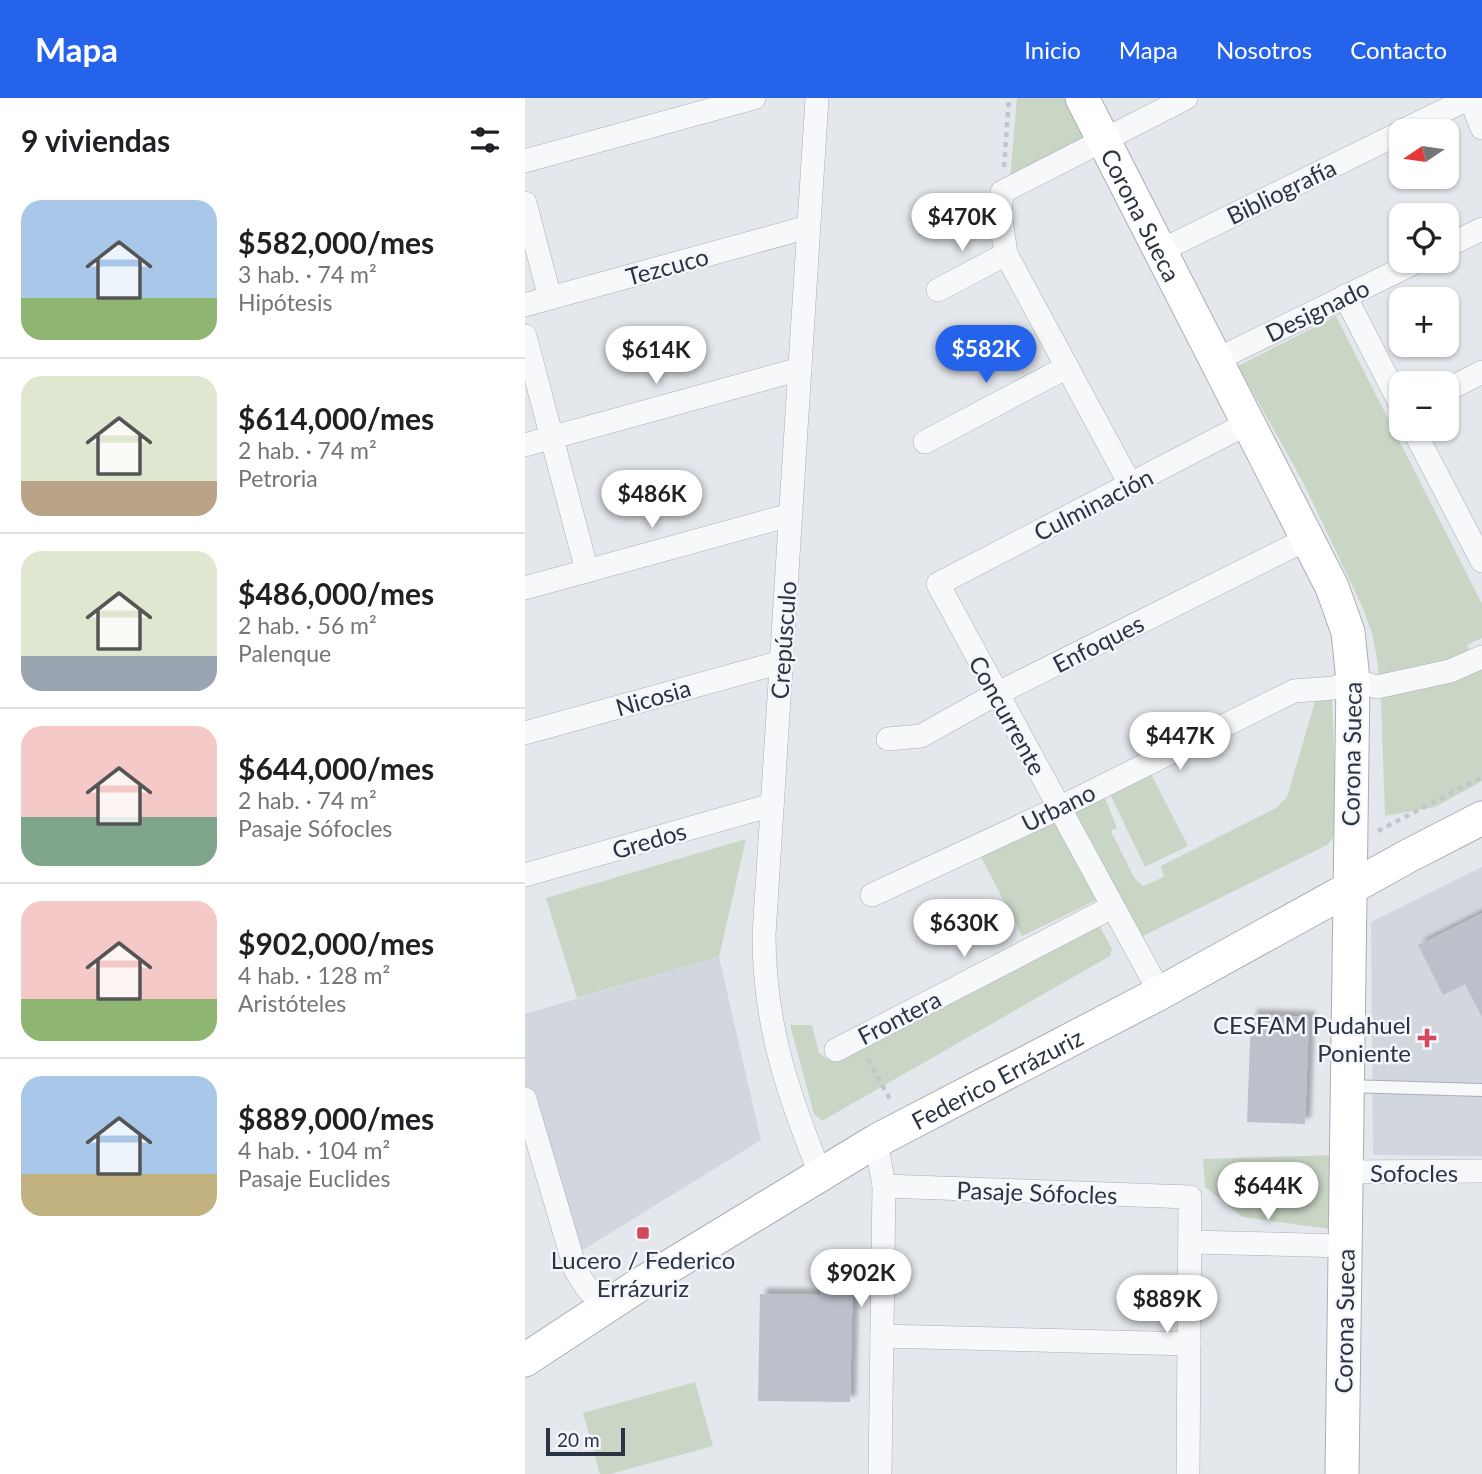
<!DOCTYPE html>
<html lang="es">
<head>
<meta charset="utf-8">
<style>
  :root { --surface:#fff; --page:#f6f6f6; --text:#202124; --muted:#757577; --line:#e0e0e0; --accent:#2563eb }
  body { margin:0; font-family:Lato,sans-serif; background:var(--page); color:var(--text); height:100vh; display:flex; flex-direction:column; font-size:26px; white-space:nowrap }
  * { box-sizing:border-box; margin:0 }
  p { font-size:23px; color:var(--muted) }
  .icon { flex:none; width:38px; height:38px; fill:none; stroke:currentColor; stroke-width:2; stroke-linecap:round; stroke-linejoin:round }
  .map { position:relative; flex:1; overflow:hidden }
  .side { display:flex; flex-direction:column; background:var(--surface); width:525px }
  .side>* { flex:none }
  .needle { width:46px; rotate:257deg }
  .controls { position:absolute; left:864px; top:21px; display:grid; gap:14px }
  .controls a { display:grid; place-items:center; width:70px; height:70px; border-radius:14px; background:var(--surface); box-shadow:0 2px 5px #0004; font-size:35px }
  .scale { position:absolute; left:21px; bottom:18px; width:79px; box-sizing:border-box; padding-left:7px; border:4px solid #2b3445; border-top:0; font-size:19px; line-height:24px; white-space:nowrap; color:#2b3445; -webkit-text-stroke:5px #f4f6f9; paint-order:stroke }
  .price { position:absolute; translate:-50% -60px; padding:0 16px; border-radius:24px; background:#fff; color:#222; font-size:23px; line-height:46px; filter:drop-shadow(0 2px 4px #0008) }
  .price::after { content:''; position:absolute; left:50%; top:42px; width:21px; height:16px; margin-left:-10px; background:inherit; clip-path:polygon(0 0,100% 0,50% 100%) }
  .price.on { background:var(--accent); color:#fff }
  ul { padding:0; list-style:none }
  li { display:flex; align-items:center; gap:21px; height:175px; padding:0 21px }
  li+li { border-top:2px solid var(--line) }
  li span { display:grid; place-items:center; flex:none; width:196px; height:140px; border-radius:21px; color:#555 }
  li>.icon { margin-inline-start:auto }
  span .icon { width:84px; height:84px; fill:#fffc; stroke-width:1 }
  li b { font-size:30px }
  h2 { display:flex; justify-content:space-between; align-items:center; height:84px; padding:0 21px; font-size:30px }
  header { display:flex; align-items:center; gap:42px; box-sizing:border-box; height:98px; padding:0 35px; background:var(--accent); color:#fff }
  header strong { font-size:33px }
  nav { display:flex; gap:38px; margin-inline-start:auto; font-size:24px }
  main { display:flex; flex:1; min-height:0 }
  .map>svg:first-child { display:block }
  .built { fill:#d2d6de }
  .green { fill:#c9d6c5 }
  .building { fill:#bbc0ca; filter:url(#shadow) }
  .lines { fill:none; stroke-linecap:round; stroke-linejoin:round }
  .lane-casing { stroke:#a9aeb7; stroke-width:14 }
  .street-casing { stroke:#a9aeb7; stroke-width:24 }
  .secondary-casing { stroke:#a9aeb7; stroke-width:35 }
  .path { stroke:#c2c5cb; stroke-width:4.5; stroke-dasharray:5 5; stroke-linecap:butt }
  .lane { stroke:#f7f8fa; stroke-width:12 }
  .street { stroke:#f7f8fa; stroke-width:23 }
  .secondary { stroke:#fff; stroke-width:33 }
  .poi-dot { fill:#d1495b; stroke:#f4f6f9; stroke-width:2.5 }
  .labels { text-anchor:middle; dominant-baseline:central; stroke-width:5; stroke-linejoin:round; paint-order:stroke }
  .street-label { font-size:24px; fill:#2b3445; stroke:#f4f6f9 }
  .poi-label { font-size:24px; fill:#2b3445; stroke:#f4f6f9; text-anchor:end }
</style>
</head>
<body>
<header>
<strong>Mapa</strong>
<nav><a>Inicio</a><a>Mapa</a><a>Nosotros</a><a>Contacto</a></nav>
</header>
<main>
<section class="side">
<h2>9 viviendas<svg class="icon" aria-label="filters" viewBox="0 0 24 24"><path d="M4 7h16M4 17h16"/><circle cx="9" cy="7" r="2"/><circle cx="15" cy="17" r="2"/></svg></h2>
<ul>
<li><span style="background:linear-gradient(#a9c7e8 70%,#8fb573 0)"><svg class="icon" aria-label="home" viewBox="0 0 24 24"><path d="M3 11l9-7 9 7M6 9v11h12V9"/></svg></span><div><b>$582,000/mes</b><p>3 hab. · 74 m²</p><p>Hipótesis</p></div></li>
<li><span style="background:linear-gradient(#dfe7d0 75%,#b9a48a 0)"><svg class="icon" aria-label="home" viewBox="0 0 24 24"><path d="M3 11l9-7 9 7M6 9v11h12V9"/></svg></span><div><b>$614,000/mes</b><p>2 hab. · 74 m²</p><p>Petroria</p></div></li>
<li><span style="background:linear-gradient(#dfe7d0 75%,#9aa5b1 0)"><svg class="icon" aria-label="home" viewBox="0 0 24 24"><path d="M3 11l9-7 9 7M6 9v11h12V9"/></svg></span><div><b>$486,000/mes</b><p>2 hab. · 56 m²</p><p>Palenque</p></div></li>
<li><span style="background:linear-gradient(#f6c9c9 65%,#7fa58c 0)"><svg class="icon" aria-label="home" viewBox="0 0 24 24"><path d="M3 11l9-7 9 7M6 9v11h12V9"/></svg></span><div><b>$644,000/mes</b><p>2 hab. · 74 m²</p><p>Pasaje Sófocles</p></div></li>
<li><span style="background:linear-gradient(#f6c9c9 70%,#8fb573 0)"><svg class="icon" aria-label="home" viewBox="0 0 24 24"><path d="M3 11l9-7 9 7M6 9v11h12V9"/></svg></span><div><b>$902,000/mes</b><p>4 hab. · 128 m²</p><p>Aristóteles</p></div></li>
<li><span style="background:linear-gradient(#a9c7e8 70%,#c2b280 0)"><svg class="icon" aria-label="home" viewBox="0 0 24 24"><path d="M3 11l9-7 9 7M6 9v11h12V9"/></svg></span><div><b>$889,000/mes</b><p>4 hab. · 104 m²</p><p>Pasaje Euclides</p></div></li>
</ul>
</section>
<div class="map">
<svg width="957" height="1376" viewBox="0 0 957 1376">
  <defs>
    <filter id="shadow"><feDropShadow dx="6" dy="-6" stdDeviation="2" flood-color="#0004"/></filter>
  </defs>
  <rect width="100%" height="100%" fill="#e4e7ec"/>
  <g class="built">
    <polygon points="957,769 957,1058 848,1057 846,824"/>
    <polygon points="194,859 236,1042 53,1155 0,986 0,916"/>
  </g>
  <g class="green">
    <polygon points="492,0 539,0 561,43 485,81"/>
    <polygon points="811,218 957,506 957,540 942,547 953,572 957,570 957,683 910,709 860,718 856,601 853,568 848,538 837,508 778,384 713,268"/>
    <polygon points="792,597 807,598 812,735 802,747 616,839 549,711 578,695 592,730 586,733 610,781 618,788 639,779 636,768 751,710 762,699"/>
    <polygon points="624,672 663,748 620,769 584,694"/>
    <polygon points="530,717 572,802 497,838 454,755"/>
    <polygon points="221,741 194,859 52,900 21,800"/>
    <polygon points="574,827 587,851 585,858 297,1023 289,1016 265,927 287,927 294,955 303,962"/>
    <polygon points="809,1057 805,1131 718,1119 680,1089 678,1061"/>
    <polygon points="170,1284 188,1348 85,1376 75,1376 58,1315"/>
  </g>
  <g class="building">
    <polygon points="957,815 957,919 940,886 918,897 893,847"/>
    <polygon points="726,917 784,919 780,1026 722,1024"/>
    <polygon points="295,1176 328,1177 325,1304 233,1303 235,1196 295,1197"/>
  </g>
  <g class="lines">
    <defs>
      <polyline id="lane" points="822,988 957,992"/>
      <g id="street">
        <path d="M292,0L239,837C239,925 262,994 295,1075"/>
        <polyline points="945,0 957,30"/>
        <polyline points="877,33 945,0"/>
        <polyline points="0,63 229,0"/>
        <polyline points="0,105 25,200"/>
        <polyline points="922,148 957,131"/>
        <polyline points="635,153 877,34"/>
        <polyline points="413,192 481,156"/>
        <polyline points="820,198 877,309"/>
        <polyline points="0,207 283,129"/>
        <polyline points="0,238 62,473"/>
        <polyline points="691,262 893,163"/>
        <polyline points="922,292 957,274"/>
        <polyline points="888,331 957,463"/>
        <polyline points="400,344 542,269"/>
        <polyline points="0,347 275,271"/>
        <polyline points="605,386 481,156 475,115 477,94 661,0"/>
        <polyline points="0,490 265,417"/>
        <polyline points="0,635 256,564"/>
        <polyline points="363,641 396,638 471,596 782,441"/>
        <polyline points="0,777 247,707"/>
        <polyline points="347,797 534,710 769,593 809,590 828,582 852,589 925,573 957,559"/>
        <polyline points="635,895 413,486 723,325"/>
        <polyline points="311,952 587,809"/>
        <polyline points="0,1001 51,1173 62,1190 80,1209"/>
        <polyline points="351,1043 359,1088 355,1376"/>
        <polyline points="821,1074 957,1073"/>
        <polyline points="359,1088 665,1099 663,1376"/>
        <polyline points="665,1144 820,1148"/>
        <polyline points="357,1238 664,1246"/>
      </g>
      <g id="secondary">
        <path id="s1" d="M557,0L807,489L823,534L828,582L817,1376"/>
        <path id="s2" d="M0,1262L114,1187L351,1043L635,895L885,757L957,720"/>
      </g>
    </defs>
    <use href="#lane" class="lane-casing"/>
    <use href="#street" class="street-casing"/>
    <use href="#secondary" class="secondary-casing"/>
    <g class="path">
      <polyline points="479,69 484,0"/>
      <polyline points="853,733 957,679"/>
      <polyline points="343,961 366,1003"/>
    </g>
    <use href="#lane" class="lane"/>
    <use href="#street" class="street"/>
    <use href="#secondary" class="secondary"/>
  </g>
  <g class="poi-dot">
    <path d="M898.5 929.5h7v7h7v7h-7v7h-7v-7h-7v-7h7z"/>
    <rect x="111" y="1128" width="14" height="14" rx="3.5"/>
  </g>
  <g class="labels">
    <g class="street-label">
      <text transform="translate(756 93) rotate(-26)">Bibliografía</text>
      <text stroke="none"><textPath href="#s1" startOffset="131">Corona Sueca</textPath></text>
      <text transform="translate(142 168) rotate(-15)">Tezcuco</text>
      <text transform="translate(792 212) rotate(-26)">Designado</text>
      <text transform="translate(568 406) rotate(-27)">Culminación</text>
      <text transform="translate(258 542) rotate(-86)">Crepúsculo</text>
      <text transform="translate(573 545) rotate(-27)">Enfoques</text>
      <text transform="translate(128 599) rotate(-16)">Nicosia</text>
      <text transform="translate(483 617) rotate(61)">Concurrente</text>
      <text transform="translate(826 656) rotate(-89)">Corona Sueca</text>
      <text transform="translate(533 709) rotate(-26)">Urbano</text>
      <text transform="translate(124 742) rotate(-16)">Gredos</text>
      <text transform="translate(374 919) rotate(-27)">Frontera</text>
      <text stroke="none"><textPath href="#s2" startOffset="550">Federico Errázuriz</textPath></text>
      <text x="889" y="1074">Sofocles</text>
      <text transform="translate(512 1094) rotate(2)">Pasaje Sófocles</text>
      <text transform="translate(819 1223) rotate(-89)">Corona Sueca</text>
    </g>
    <g class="poi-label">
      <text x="886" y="926">CESFAM Pudahuel<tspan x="886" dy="28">Poniente</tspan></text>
      <text x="118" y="1161" text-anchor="middle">Lucero / Federico<tspan x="118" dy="28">Errázuriz</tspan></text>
    </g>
  </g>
</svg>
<div class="controls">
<a><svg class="needle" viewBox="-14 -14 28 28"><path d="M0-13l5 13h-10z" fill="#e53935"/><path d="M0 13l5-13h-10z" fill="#757577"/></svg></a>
<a><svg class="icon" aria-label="locate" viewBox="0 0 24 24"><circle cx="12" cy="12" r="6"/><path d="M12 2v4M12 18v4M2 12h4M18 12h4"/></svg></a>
<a>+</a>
<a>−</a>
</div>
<div class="scale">20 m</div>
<b class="price" style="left:437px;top:155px">$470K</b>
<b class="price on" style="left:461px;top:287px">$582K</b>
<b class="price" style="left:131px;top:288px">$614K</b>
<b class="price" style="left:127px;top:432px">$486K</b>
<b class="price" style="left:655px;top:674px">$447K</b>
<b class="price" style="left:439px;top:861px">$630K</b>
<b class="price" style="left:743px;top:1124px">$644K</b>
<b class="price" style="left:336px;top:1211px">$902K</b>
<b class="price" style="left:642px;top:1237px">$889K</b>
</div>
</main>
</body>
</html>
